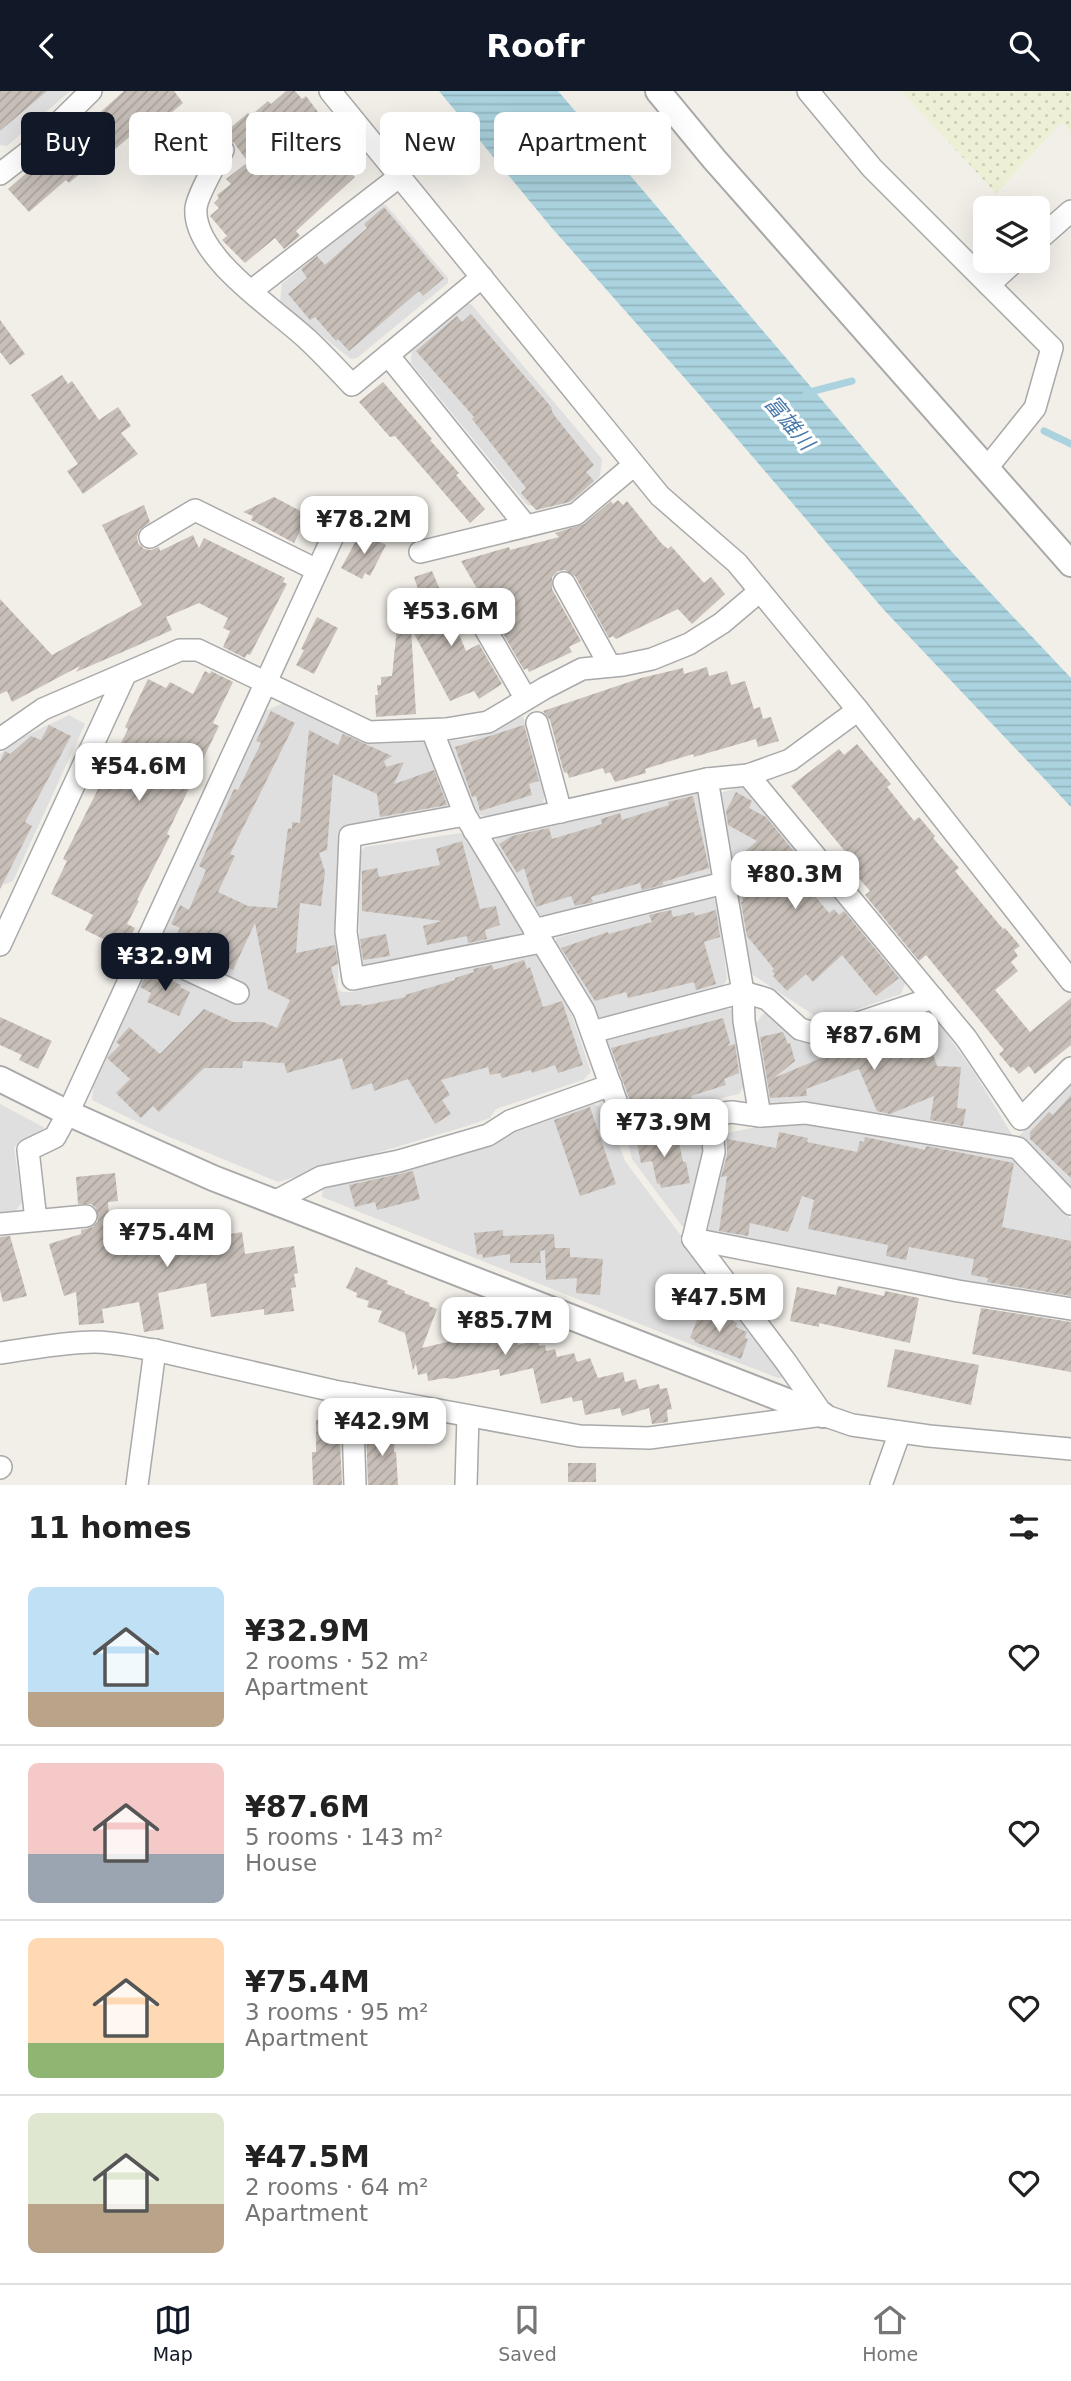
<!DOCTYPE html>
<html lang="en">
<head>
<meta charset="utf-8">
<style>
  :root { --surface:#fff; --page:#f2f2f2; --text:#222; --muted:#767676; --line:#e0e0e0; --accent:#111827 }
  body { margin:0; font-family:"DejaVu Sans","Noto Sans JP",sans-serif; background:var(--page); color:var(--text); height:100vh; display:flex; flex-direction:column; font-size:26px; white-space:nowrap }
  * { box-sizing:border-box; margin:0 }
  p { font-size:23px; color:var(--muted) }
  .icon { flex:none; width:38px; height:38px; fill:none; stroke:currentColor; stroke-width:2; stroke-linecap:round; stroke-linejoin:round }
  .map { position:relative; height:1394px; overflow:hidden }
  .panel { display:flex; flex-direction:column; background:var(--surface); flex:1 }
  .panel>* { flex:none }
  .guide { position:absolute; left:21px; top:21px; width:700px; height:63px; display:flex; gap:14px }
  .tools { position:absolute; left:973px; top:105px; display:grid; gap:14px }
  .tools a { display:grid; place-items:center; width:77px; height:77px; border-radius:10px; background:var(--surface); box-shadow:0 7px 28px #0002; font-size:35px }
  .price { position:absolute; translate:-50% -60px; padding:0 16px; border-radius:14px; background:#fff; color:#222; font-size:23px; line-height:46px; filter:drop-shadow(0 2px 4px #0008) }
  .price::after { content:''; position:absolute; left:50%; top:42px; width:21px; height:16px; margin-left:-10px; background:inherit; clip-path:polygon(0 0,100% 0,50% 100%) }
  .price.active { background:var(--accent); color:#fff }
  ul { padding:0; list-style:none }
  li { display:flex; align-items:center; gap:21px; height:175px; padding:0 28px }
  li+li { border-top:2px solid var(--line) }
  li span { display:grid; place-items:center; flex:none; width:196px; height:140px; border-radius:10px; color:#555 }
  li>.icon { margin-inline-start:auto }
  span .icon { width:84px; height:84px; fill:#fffc; stroke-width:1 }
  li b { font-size:30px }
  h2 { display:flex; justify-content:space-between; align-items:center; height:84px; padding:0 28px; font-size:30px }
  .tag { padding:0 24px; border-radius:10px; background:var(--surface); box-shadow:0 7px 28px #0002; font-size:24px; line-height:63px }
  .tag.active { background:var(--accent); color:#fff }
  header { display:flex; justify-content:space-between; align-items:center; height:91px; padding:0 28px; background:var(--accent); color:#fff; font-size:32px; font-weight:600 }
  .menu { display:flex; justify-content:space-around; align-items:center; height:98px; border-top:2px solid var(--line); background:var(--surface); font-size:19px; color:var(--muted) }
  .menu a { display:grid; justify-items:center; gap:4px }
  .menu .active { color:var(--accent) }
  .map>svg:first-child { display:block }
  .residential { fill:#e0dfdf }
  .farmland { fill:url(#farmland-dots) }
  .water { fill:url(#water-rules) }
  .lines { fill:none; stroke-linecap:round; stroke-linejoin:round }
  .stream { stroke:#aad3df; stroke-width:7 }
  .building { fill:url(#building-hatch) }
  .minor-casing { stroke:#a9a9a9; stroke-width:24 }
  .tertiary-casing { stroke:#a9a9a9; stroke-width:28 }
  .minor { stroke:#fff; stroke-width:21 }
  .tertiary { stroke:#fff; stroke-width:24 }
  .labels { text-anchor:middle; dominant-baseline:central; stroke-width:6; stroke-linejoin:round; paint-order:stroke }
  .water-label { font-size:21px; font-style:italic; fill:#4a7aab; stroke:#fff }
</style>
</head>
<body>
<header><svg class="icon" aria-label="back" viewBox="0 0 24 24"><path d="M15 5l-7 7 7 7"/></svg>Roofr<svg class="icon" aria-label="search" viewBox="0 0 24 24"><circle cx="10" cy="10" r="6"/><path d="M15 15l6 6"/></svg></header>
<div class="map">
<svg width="1071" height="1394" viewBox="0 0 1071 1394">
  <defs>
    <pattern id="farmland-dots" width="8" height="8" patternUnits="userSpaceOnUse" patternTransform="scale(1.75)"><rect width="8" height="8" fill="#eef0d5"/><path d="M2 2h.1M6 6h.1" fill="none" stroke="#ccceb7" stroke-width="1.8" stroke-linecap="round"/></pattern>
    <pattern id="water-rules" width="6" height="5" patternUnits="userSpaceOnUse" patternTransform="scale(1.75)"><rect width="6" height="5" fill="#aad3df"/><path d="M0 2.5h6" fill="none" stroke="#92b5bf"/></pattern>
    <pattern id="building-hatch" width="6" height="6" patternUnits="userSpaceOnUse" patternTransform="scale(1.75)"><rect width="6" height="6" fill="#c7bfb8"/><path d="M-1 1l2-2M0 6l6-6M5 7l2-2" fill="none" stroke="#aba49e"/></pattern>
  </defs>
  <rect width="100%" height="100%" fill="#f2efe9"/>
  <g class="residential">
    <polygon points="0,0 70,0 7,55 0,54"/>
    <polygon points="381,113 386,114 448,187 448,192 357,267 351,268 280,212 282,193"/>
    <polygon points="463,213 471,213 602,368 600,385 577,408 541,417 527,414 411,272 412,257"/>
    <polygon points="283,612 374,653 425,651 452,716 351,737 339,744 338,898 342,901 352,901 531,863 538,864 567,910 591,981 583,989 496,1018 490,1027 464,1036 278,1091 160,1042 92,1009 94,989 263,621"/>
    <polygon points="69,624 85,633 13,790 0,795 0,663 23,646"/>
    <polygon points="523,625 545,702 543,712 488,726 477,723 447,650 471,648"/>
    <polygon points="699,695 713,781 709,786 547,827 538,823 532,816 495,753 497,745"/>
    <polygon points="744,695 902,884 905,893 901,903 832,927 815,925 747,880 720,702"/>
    <polygon points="461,742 467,745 525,844 362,877 359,874 360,761 365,756"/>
    <polygon points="714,807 717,809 727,888 722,896 602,927 592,923 578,888 556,855 556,847"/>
    <polygon points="721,916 733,919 744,995 739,1003 657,1022 633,1024 627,1022 604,954 605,948"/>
    <polygon points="767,922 807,948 831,952 911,925 933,924 974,981 1014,1047 930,1035 797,1009 771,1014 765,1010 754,935 763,923"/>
    <polygon points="1071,994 1071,1099 1019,1049 1019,1045"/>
    <polygon points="592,1012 606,1019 625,1070 784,1282 784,1287 778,1287 700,1257 322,1106 323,1098 487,1050 505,1041"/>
    <polygon points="0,1013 45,1037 14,1056 22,1111 10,1128 0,1129"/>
    <polygon points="793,1028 1015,1069 1071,1128 1071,1209 707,1145 724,1046 728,1042"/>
    <polygon points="699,1032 708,1034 689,1137 682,1135 632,1068 626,1047"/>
  </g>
  <polygon class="farmland" points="901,0 1071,0 1071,40 1062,31 996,102"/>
  <polygon class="water" points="439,0 558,0 952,461 1071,587 1071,716 884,519 697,301 551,136"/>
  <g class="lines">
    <g class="stream">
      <polyline points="806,302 852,290"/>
      <polyline points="1044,340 1071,353"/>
    </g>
  </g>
  <g class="building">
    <polygon points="0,0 47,0 0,40"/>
    <polygon points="124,0 174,0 183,12 159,32 154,25 107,65 105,62 69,92 66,89 29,121 8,98 37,73 39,76"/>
    <polygon points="286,0 295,0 302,8 306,5 318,21 297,39 323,74 343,57 356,73 349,80 355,86 296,140 300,145 284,158 275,147 245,172 222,149 227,145 210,125 219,117 214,112 219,107 217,104 231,93 226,88 248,71 234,52 223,43 248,22 250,25 268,10 271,13"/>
    <polygon points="384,116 444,187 423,205 419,200 349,260 338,248 336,250 315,226 310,229 288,203 307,187 301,178 317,165 325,174 367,137 364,133"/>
    <polygon points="471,223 552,317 551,318 554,324 594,374 586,381 594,390 570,411 536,419 521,402 526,397 472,328 474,326 416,260 457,225 462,231"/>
    <polygon points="0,229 25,263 10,274 0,261"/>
    <polygon points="62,284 68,293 72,290 99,329 118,316 131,335 121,342 138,363 83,403 67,380 78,373 31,304"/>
    <polygon points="383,291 432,348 430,349 459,382 456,384 485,418 470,432 395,345 390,346 359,311"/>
    <polygon points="274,406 308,424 294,452 251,429 253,425 243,421"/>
    <polygon points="618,409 623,414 627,410 662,453 668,458 671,455 704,492 711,486 725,503 692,533 678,518 616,548 613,545 609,547 575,485 565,479 558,480 552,486 552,498 581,550 569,556 572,561 529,581 527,577 524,579 461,470 509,456 510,459 559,446 555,442 584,433 611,410 613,413"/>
    <polygon points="144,414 150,431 139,439 137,446 138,452 144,458 151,459 159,456 160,460 193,444 199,457 204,447 285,487 283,491 287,493 250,564 247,563 245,567 223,556 230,540 223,537 228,527 199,512 166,526 172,539 134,556 76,581 80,575 12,611 7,600 0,603 0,508 52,564 142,514 102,434"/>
    <polygon points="361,441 386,454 370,485 365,482 362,488 341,477"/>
    <polygon points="432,480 466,560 479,553 502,593 479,608 474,600 450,610 412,539 432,541 414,486"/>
    <polygon points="399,518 410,519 416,623 376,626 375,604 378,604 377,594 381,594 381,586 392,585"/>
    <polygon points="317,526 338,537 314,583 296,574 304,559 301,558"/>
    <polygon points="707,576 709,585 727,580 731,594 745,590 754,618 760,616 763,628 771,626 779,650 758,656 756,648 694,666 693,663 645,678 646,682 615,691 610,681 605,683 603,677 569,687 567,681 564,682 550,629 543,620 641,587 683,577 684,583"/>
    <polygon points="205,580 210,583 211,580 233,591 213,632 219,635 167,743 170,745 137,809 139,810 127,833 135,837 124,858 85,839 93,824 51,803 67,770 63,768 128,638 125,636 148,588 166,597 170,591 193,603"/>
    <polygon points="271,620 295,632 230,763 235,765 218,801 248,815 277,817 288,737 292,738 292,731 300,732 309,639 338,654 343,643 392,665 384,670 386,676 404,671 394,693 434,679 447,714 380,726 377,703 333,683 327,759 319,762 325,781 321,815 300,812 296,862 335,854 338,873 331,876 341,915 361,913 362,915 406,906 405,904 455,889 455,887 474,881 473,878 492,874 494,879 524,869 527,878 530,876 543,916 562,910 583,974 558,982 555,974 532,982 531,979 502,987 500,982 490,984 488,976 441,989 450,1004 442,1009 451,1023 435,1033 408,988 374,1000 372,992 352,999 342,967 287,982 284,972 243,970 242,977 204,977 159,1021 153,1015 141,1027 116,1002 130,988 107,967 120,954 116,951 129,936 160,963 204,918 233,931 263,931 277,937 290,909 268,898 255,832 233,879 181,854 183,850 175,847 180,837 171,833 180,814 189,819 206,779 199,775 234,698 238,699 261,652 256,650"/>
    <polygon points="49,634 71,645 25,731 32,735 0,798 0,671 5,660 10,663 31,645 41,649"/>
    <polygon points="524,634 539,690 529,693 532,704 480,720 476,705 472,706 455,656"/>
    <polygon points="857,653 891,693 887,696 914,730 919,726 935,745 933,747 959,777 955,780 1003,838 1005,837 1020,855 1014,859 1018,865 1011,871 1018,880 995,899 1030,941 1071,907 1071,954 1035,983 1029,975 1019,983 1013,976 1011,977 999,963 1004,959 926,864 919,870 865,804 870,800 844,770 858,776 791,695 839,658 844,664"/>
    <polygon points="736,701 752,710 749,717 766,726 813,784 804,792 829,822 834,818 839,824 844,820 899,887 876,905 842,864 813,891 806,883 787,900 773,885 775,883 772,880 774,878 747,845 741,811 743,810 734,770 757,750 728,734 726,720"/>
    <polygon points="693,705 709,777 663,791 663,794 642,799 640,792 591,806 593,811 575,815 571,805 536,816 524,777 517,782 499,753 512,745 549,737 552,748 602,733 601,728 620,722 622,729 669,714 668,711"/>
    <polygon points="462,750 480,818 496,815 500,834 485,839 487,848 468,852 467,845 427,854 423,835 442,830 362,820 362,780 377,777 379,786 440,774 436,758"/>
    <polygon points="671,819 673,826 694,821 695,825 716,819 720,846 704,851 716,893 696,899 694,891 628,907 626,901 595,910 561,857 608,841 609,843 652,831 649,824"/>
    <polygon points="386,843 390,865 363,869 360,848"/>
    <polygon points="149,879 181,894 180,896 190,901 179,925 147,911 151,902 140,896"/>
    <polygon points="0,926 52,950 38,978 19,969 22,964 0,954"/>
    <polygon points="723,927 730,952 727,955 735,953 739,982 724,988 726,994 691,1005 692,1008 674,1013 660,1013 660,1017 634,1021 611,957"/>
    <polygon points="922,930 937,975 961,976 957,1017 966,1018 963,1035 930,1029 934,1005 890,1023 877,1020 859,978 806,998 807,1005 770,1007 760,946 783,941 788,953 790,952 795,970 774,987 883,941"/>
    <polygon points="1071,1004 1071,1087 1030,1048 1030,1041 1049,1021 1053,1024"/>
    <polygon points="590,1016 616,1093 580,1105 554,1029"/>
    <polygon points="677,1041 683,1071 686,1071 690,1092 661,1097 660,1092 657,1093 652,1070 641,1072 636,1047"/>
    <polygon points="779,1041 808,1047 807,1051 857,1061 860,1050 864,1051 865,1046 925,1059 926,1055 1014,1072 1002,1136 1071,1150 1071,1205 987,1191 988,1187 971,1184 974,1168 909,1156 906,1169 886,1165 888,1154 808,1138 814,1109 802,1105 788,1141 750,1132 748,1145 719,1140 727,1085 721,1086 727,1064 727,1048 776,1057"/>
    <polygon points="413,1080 420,1108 377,1119 375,1111 355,1116 349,1094"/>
    <polygon points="115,1082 118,1110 108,1111 111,1162 151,1155 152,1157 242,1141 245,1163 294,1155 298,1182 294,1183 296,1196 291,1197 294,1220 264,1224 264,1218 211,1226 206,1192 158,1202 164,1238 144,1241 139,1211 102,1218 104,1232 79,1234 76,1201 64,1205 49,1153 81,1143 81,1139 93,1136 98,1130 96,1117 91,1113 78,1113 76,1086"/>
    <polygon points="503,1139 503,1145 554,1143 555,1157 570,1157 570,1166 603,1168 600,1204 576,1202 577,1187 546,1189 545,1159 540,1160 541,1172 510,1172 510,1163 483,1167 482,1163 477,1164 474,1142"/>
    <polygon points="10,1145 27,1205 3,1211 0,1199 0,1146"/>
    <polygon points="356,1176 388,1190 387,1193 405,1200 404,1202 430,1212 429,1215 437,1218 422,1257 481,1243 482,1247 515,1241 518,1254 538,1249 539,1255 545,1254 546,1260 555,1258 557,1266 574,1262 577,1271 590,1267 598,1287 623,1281 625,1291 636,1288 639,1298 659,1293 660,1298 667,1297 672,1318 667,1319 668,1331 652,1333 649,1317 622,1325 620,1317 585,1324 582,1309 573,1311 572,1306 541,1313 533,1277 500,1285 499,1278 452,1288 445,1287 428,1290 427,1282 418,1284 416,1272 413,1279 405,1242 378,1231 382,1220 367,1216 369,1210 356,1206 357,1202 346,1197"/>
    <polygon points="838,1195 884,1205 885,1200 919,1207 910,1252 819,1232 819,1236 790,1230 797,1196 836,1204"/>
    <polygon points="702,1216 733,1228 733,1230 737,1232 736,1236 747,1241 745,1247 748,1248 741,1268 694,1251 695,1249 690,1247"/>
    <polygon points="981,1217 1071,1231 1071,1281 972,1263"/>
    <polygon points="895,1258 979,1274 971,1314 887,1296"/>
    <polygon points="316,1329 339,1329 342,1394 313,1394 312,1361 316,1361"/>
    <polygon points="366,1339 395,1339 394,1361 396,1361 398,1394 368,1394"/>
    <rect x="568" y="1372" width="28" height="19"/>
  </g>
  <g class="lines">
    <defs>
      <g id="minor">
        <polyline points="330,0 660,405 737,472 858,619 1071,890"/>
        <polyline points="808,0 872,77 989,194"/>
        <path d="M223,59C216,72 197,105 196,117C192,165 275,218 307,248C322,262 337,278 352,294L482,186"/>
        <polyline points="0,83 31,59 91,0"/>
        <polyline points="1038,149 1071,120"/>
        <polyline points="251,200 400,85"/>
        <polyline points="388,264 526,435"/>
        <polyline points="987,377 1035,317 1052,257 989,194 1015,170"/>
        <polyline points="150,446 195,419 317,479"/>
        <polyline points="420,461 576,423 634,374"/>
        <polyline points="564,492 610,575"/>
        <polyline points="476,522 526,608"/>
        <polyline points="537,632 561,721"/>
        <polyline points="432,639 465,724 584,920 625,1035 732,1021 760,1025 805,1022 1018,1057 1071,1113"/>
        <polyline points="0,648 43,618 180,559 198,559 369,641 446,638 488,631 545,597 582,578 623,574 652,568 689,553 722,532 760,500"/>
        <polyline points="748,684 966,947 1021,1028 1071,977"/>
        <polyline points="707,688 748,684 790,669 858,619"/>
        <polyline points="465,724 350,745 346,841 353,888 541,851"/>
        <polyline points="474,740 707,688 743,901 744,930 760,1025"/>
        <polyline points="534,839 724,792"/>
        <polyline points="0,854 125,584"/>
        <polyline points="143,858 238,902"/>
        <polyline points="592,941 743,901 767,908 800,938 822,944 933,907"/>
        <polyline points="274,1111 321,1086 399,1070 488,1044 510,1030 611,994"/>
        <polyline points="36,1129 28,1059 55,1046 68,1022 334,443"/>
        <polyline points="0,1133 86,1125"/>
        <polyline points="693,1148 958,1200 1071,1218"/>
        <polyline points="693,1148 786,1271 823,1324"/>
        <polyline points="693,1148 714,1061 711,1024"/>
        <path d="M0,1262C31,1258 63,1251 94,1251C114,1251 135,1256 155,1259L334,1300L580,1345L649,1347L823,1324L852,1334L929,1345L1071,1358"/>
        <polyline points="352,1303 355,1394"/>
        <polyline points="0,1377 1,1376"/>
        <polyline points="137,1394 155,1259"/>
        <polyline points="466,1394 468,1325"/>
        <polyline points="881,1394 900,1341"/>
      </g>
      <g id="tertiary">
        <polyline points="658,0 714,68 1071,473"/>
        <polyline points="0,988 68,1022 213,1087 823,1324"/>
      </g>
    </defs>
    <use href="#minor" class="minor-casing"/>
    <use href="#tertiary" class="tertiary-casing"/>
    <use href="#minor" class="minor"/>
    <use href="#tertiary" class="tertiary"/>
  </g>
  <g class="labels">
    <g class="water-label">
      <text transform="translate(789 332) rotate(50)">富雄川</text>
    </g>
  </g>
</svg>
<div class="tools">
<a><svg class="icon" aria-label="layers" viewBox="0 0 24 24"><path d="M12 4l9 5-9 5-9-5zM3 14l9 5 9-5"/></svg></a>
</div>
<b class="price" style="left:364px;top:465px">¥78.2M</b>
<b class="price" style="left:451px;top:557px">¥53.6M</b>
<b class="price" style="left:139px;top:712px">¥54.6M</b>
<b class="price" style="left:795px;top:820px">¥80.3M</b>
<b class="price active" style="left:165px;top:902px">¥32.9M</b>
<b class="price" style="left:874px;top:981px">¥87.6M</b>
<b class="price" style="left:664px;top:1068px">¥73.9M</b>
<b class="price" style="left:167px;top:1178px">¥75.4M</b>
<b class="price" style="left:719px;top:1243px">¥47.5M</b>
<b class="price" style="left:505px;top:1266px">¥85.7M</b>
<b class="price" style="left:382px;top:1367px">¥42.9M</b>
<div class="guide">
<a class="tag active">Buy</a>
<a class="tag">Rent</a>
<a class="tag">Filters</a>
<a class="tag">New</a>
<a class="tag">Apartment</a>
</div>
</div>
<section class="panel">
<h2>11 homes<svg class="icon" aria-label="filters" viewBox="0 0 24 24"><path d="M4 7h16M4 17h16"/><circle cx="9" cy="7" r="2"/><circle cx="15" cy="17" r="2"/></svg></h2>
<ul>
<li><span style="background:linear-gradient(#bfe0f5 75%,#b9a48a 0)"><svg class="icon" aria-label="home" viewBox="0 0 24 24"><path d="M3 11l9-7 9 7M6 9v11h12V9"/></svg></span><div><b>¥32.9M</b><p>2 rooms · 52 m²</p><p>Apartment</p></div><svg class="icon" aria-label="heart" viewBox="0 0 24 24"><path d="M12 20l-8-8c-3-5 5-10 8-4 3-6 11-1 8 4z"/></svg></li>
<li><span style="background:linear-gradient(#f6c9c9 65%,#9aa5b1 0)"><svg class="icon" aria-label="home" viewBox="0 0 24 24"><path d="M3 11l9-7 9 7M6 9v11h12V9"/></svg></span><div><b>¥87.6M</b><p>5 rooms · 143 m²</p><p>House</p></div><svg class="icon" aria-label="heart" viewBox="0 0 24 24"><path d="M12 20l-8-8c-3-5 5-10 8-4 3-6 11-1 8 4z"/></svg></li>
<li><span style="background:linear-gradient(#ffd9b3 75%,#8fb573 0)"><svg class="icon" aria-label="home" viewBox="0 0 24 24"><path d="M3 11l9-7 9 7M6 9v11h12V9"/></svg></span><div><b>¥75.4M</b><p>3 rooms · 95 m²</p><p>Apartment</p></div><svg class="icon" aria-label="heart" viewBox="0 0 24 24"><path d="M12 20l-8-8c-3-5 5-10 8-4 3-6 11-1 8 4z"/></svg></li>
<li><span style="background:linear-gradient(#dfe7d0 65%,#b9a48a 0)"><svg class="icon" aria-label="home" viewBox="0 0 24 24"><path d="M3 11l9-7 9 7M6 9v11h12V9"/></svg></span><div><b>¥47.5M</b><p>2 rooms · 64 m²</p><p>Apartment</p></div><svg class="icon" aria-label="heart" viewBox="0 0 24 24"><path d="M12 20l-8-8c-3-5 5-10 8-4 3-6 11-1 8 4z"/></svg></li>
</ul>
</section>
<nav class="menu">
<a class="active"><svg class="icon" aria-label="map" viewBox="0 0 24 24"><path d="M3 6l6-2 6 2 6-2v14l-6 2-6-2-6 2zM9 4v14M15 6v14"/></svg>Map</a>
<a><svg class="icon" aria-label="saved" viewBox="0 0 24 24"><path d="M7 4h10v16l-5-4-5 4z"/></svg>Saved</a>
<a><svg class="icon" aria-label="home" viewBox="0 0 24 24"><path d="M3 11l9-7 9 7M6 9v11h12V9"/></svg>Home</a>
</nav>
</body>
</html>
